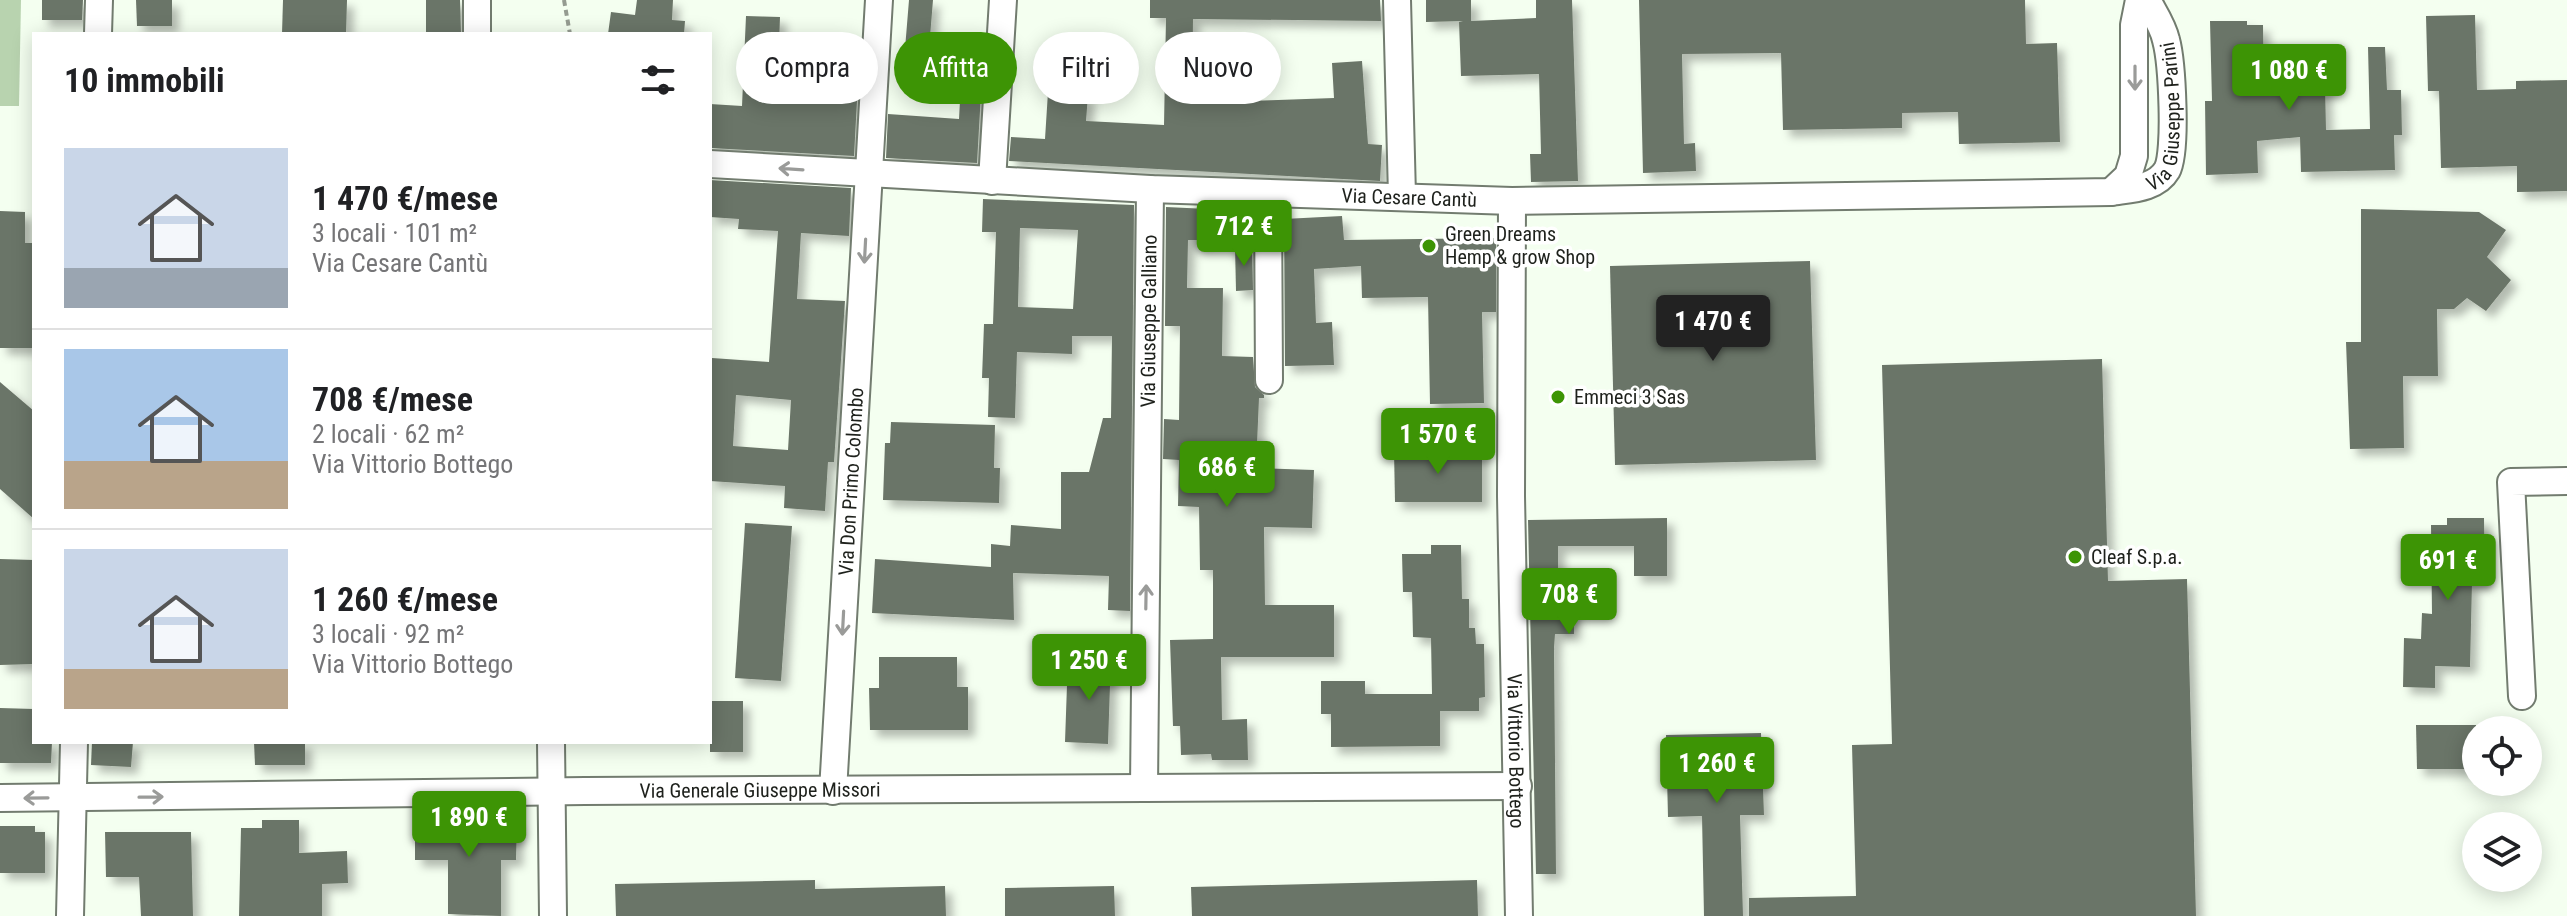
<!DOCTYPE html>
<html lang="it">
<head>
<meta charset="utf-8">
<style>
  :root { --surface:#fff; --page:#f2f2f2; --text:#202124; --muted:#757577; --line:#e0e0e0; --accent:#3d9405 }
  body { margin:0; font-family:"Roboto Condensed",sans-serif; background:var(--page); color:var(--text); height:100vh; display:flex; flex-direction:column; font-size:30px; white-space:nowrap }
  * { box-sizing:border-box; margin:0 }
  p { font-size:26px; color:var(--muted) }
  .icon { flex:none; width:44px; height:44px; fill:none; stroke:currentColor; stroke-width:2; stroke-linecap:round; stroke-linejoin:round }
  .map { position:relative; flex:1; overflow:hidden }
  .panel { position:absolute; left:32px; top:32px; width:680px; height:712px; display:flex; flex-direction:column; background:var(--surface); border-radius:0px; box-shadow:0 4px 20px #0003 }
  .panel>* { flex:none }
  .banner { position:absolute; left:736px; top:32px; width:760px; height:72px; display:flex; gap:16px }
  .buttons { position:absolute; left:2462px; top:716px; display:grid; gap:16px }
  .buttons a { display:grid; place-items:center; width:80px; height:80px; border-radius:50%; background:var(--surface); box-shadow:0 4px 20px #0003; font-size:40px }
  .price { position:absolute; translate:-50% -68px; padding:0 18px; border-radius:8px; background:var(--accent); color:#fff; font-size:26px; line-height:52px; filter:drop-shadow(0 2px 4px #0008) }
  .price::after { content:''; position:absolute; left:50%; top:48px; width:24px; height:18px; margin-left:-12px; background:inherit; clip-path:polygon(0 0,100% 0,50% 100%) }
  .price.on { background:#222; color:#fff }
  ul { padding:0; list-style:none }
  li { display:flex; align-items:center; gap:24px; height:200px; padding:0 32px }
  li+li { border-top:2px solid var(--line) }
  li span { display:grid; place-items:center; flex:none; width:224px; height:160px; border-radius:0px; color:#555 }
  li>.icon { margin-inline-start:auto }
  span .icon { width:96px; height:96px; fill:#fffc; stroke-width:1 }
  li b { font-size:34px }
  h2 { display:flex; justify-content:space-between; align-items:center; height:96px; padding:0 32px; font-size:34px }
  .pill { padding:0 28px; border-radius:36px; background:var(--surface); box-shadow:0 4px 20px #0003; font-size:28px; line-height:72px }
  .pill.on { background:var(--accent); color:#fff }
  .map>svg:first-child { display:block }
  .green { fill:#b8d3af }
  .building { fill:#6b7568; fill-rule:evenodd; filter:url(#shadow) }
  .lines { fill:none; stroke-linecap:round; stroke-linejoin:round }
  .minor-casing { stroke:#727c6f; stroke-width:30 }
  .path { stroke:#959c91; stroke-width:4; stroke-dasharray:6 4; stroke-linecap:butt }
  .minor { stroke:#fff; stroke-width:26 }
  .oneway { stroke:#9a9b99 }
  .poi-dot { fill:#3d9405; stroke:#fff; stroke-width:3 }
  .labels { text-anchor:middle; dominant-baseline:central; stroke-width:7; stroke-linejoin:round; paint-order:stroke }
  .street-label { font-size:20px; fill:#1e211c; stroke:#fff }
  .poi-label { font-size:20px; fill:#1e211c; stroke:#fff; text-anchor:start }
</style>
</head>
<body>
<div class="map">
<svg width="2567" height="916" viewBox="0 0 2567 916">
  <defs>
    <filter id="shadow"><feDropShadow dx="7" dy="7" stdDeviation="4" flood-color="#0004"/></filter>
  </defs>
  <rect width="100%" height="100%" fill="#f4fff0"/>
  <polygon class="green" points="0,0 21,0 19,106 0,106"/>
  <g class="building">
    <polygon points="42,0 83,0 82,20 42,20"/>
    <polygon points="136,0 172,0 172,26 137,26"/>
    <polygon points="283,0 347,0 346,34 282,34"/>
    <polygon points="426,0 460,0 461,34 426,34"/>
    <polygon points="637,0 673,0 672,20 685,21 684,34 608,34 611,12 635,15"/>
    <polygon points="909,0 933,0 930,37 984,41 977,163 886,158 888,114 959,119 962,64 904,61"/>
    <polygon points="1150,0 1380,0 1381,21 1193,19 1192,103 1334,98 1332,63 1362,61 1368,144 1382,145 1380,181 1009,161 1011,137 1045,139 1048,92 1088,95 1086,121 1164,125 1166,18 1150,18"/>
    <polygon points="1426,0 1471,0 1471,21 1536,18 1536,0 1572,0 1578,181 1531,182 1530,154 1541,154 1539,74 1461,76 1459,22 1463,21 1426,22"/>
    <polygon points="1639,0 2025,0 2026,44 2057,43 2060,142 1959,144 1958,112 1902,113 1902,128 1783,130 1781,53 1682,54 1684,144 1695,143 1696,171 1643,173"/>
    <polygon points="2475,15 2477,90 2516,89 2516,81 2567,80 2567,191 2517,192 2517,166 2441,168 2439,91 2428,91 2426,16"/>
    <polygon points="746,16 780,17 779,45 819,47 819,62 859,64 854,156 710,148 710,104 742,106"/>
    <polygon points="2210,21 2247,21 2247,25 2263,25 2264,93 2305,92 2305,85 2325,85 2326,130 2370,129 2368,47 2385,47 2387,90 2401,90 2402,135 2394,135 2395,170 2301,172 2300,137 2257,141 2258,173 2206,175 2205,101 2212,101"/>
    <path d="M710,180L851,188L849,236L801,233L797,299L845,301L834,462H828L825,511L784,508L785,486L710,481L712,358L769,362L778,231L738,229L739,219L710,217ZM736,395L791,400L788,450L733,446Z"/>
    <path d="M983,199L1134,205L1130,611L1108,610L1109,576L1013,573L1014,620L872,613L875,559L991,567V544L1010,546L1011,525L1061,529V472H1089L1103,418H1111L1112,336H1072V354L1017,352L1015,418L988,417L989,378H982L984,324H993L996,232H982ZM1020,228L1078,230L1073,309L1018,307Z"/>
    <polygon points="1166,207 1208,209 1207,240 1188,240 1187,288 1223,288 1222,356 1253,357 1255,387 1264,395 1264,398 1259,398 1256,468 1314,470 1312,528 1264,527 1265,605 1334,605 1334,657 1221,657 1222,720 1247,719 1248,760 1212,760 1211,754 1181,755 1180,726 1173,726 1170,640 1213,639 1213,570 1200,570 1199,507 1178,506 1179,460 1163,459 1164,419 1179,420 1180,326 1165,326"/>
    <polygon points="2361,209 2479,212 2506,230 2487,257 2511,280 2486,311 2467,298 2454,309 2437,309 2438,376 2403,376 2404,448 2350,449 2346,342 2361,342"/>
    <polygon points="0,211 25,212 25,243 34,243 34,348 0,348"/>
    <polygon points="1342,216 1344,240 1496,238 1496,312 1482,312 1484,403 1430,404 1428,297 1362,298 1361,266 1314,269 1316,323 1332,322 1334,365 1285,366 1284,219"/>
    <polygon points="1252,245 1253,290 1236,291 1235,246"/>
    <polygon points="1810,261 1816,460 1615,465 1610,266"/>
    <polygon points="2102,359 2108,581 2187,579 2196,916 1749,916 1749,898 1856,896 1852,745 1892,744 1882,365"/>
    <polygon points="0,382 34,411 34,519 0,489"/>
    <polygon points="891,422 995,425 994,468 1000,468 999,503 883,500 885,443 890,443"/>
    <polygon points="1394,450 1482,450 1482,502 1395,502"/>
    <polygon points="1667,518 1667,576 1634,576 1634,546 1558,546 1558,588 1567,588 1567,609 1574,609 1574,634 1555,634 1554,648 1556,874 1536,874 1528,520"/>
    <polygon points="2447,518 2484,518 2485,583 2472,583 2470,667 2435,666 2435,688 2403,687 2404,638 2421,639 2422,613 2432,614 2431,525 2447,525"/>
    <polygon points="745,523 792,526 781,681 735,678"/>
    <polygon points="1431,545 1461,545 1462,599 1469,599 1469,628 1475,628 1476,644 1484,644 1485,697 1479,698 1479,711 1440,711 1440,746 1331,747 1331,714 1321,714 1321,681 1365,681 1365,694 1432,694 1431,638 1413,637 1412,592 1403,592 1402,554 1431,554"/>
    <polygon points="0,559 34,560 34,664 0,665"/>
    <polygon points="1078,656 1111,656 1108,744 1065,742 1067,685 1077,686"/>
    <polygon points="879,657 957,657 957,687 968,687 968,730 870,730 869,688 879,688"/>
    <rect x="710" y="701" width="33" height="51"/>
    <polygon points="0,708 34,709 34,742 52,742 51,763 0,763"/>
    <polygon points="2416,725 2476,725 2476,769 2417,769"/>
    <polygon points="1761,733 1764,815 1740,815 1743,916 1704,916 1702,816 1668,817 1666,735"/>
    <polygon points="92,742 133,742 131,767 91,765"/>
    <polygon points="254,742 305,742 305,765 255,765"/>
    <polygon points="415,817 475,817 475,822 517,822 516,860 501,860 501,916 448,914 448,860 415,860"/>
    <polygon points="262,820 299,820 299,853 347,851 348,883 322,884 322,916 239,916 241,828 262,828"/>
    <polygon points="0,826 35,826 35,832 45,832 45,873 0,873"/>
    <polygon points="105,832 191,832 193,916 141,916 139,877 106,877"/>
    <polygon points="815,880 815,889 945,886 946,916 616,916 615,884"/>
    <polygon points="1477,880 1478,916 1192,916 1191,887"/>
    <polygon points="1114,886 1115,916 1005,916 1005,888"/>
  </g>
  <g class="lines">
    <defs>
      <g id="minor">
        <polyline points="477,0 477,34"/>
        <polyline points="1397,0 1402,196"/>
        <polyline points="98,34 99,0"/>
        <path id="s1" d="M710,164L1150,189L1512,201L2111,192C2129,189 2156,189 2167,170C2177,152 2172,62 2166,40C2163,26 2154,13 2147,0"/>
        <polyline points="992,181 1003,0"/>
        <polyline points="2111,192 2128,176 2134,156 2134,25 2139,0"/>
        <polyline points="1268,194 1269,380"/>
        <path id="s2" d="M1512,201L1511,496L1519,916"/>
        <polyline points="2522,696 2511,482 2567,481"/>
        <polyline points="551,742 553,916"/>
        <path id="s3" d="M1144,787L1150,189"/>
        <path id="s4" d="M833,791L879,0"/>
        <path id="s5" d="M0,798L585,791L1518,786"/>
        <polyline points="70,916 74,742"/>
      </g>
    </defs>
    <use href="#minor" class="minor-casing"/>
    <polyline class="path" points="564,0 570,34"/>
    <use href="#minor" class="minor"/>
  </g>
  <defs><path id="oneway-shaft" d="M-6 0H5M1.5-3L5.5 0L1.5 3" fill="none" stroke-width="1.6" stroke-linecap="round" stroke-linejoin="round" transform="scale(2)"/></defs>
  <g class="oneway">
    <use href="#oneway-shaft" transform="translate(2135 78) rotate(90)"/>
    <use href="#oneway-shaft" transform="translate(791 169) rotate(-176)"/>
    <use href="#oneway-shaft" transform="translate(865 251) rotate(93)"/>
    <use href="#oneway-shaft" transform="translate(1146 597) rotate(-89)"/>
    <use href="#oneway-shaft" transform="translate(843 623) rotate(93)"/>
    <use href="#oneway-shaft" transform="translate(151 797) rotate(-1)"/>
    <use href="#oneway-shaft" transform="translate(36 798) rotate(179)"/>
  </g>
  <g class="poi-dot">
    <circle cx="1429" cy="246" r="8"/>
    <circle cx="1558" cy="397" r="8"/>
    <circle cx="2075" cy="557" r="8"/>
  </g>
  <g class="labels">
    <g class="street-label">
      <text stroke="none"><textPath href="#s1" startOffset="1516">Via Giuseppe Parini</textPath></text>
      <text stroke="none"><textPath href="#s1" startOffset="700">Via Cesare Cantù</textPath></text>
      <text stroke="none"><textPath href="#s3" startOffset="466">Via Giuseppe Galliano</textPath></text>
      <text stroke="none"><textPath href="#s4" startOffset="310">Via Don Primo Colombo</textPath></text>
      <text stroke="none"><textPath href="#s2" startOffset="550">Via Vittorio Bottego</textPath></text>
      <text stroke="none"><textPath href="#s5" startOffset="760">Via Generale Giuseppe Missori</textPath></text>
    </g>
    <g class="poi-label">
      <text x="1445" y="234">Green Dreams<tspan x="1445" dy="23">Hemp &amp; grow Shop</tspan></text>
      <text x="1574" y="397">Emmeci 3 Sas</text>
      <text x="2091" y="557">Cleaf S.p.a.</text>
    </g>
  </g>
</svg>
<div class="buttons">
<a><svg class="icon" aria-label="locate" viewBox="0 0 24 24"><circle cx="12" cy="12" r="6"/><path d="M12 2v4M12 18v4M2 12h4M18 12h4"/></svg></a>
<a><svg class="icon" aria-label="layers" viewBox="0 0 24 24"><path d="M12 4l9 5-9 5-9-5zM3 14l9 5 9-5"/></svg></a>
</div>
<b class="price" style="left:2289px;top:112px">1 080 €</b>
<b class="price" style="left:1244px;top:268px">712 €</b>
<b class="price on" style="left:1713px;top:363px">1 470 €</b>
<b class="price" style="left:1438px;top:476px">1 570 €</b>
<b class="price" style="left:1227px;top:509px">686 €</b>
<b class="price" style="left:2448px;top:602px">691 €</b>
<b class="price" style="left:1569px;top:636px">708 €</b>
<b class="price" style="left:1089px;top:702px">1 250 €</b>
<b class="price" style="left:1717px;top:805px">1 260 €</b>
<b class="price" style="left:469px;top:859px">1 890 €</b>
<div class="banner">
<a class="pill">Compra</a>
<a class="pill on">Affitta</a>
<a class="pill">Filtri</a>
<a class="pill">Nuovo</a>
</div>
<section class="panel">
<h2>10 immobili<svg class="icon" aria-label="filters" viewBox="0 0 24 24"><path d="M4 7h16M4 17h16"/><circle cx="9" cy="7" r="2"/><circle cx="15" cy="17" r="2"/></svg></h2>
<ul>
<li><span style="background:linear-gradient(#c9d6e8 75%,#9aa5b1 0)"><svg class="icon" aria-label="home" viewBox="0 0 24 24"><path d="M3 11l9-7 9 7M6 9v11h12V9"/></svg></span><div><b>1 470 €/mese</b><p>3 locali · 101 m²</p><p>Via Cesare Cantù</p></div></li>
<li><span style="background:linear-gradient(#a9c7e8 70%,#b9a48a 0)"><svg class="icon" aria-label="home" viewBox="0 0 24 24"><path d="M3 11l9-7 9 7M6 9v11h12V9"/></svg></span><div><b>708 €/mese</b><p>2 locali · 62 m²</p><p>Via Vittorio Bottego</p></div></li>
<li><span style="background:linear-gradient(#c9d6e8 75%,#b9a48a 0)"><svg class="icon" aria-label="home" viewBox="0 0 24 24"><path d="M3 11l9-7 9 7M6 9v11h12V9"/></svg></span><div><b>1 260 €/mese</b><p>3 locali · 92 m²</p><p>Via Vittorio Bottego</p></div></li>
</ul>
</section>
</div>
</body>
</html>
